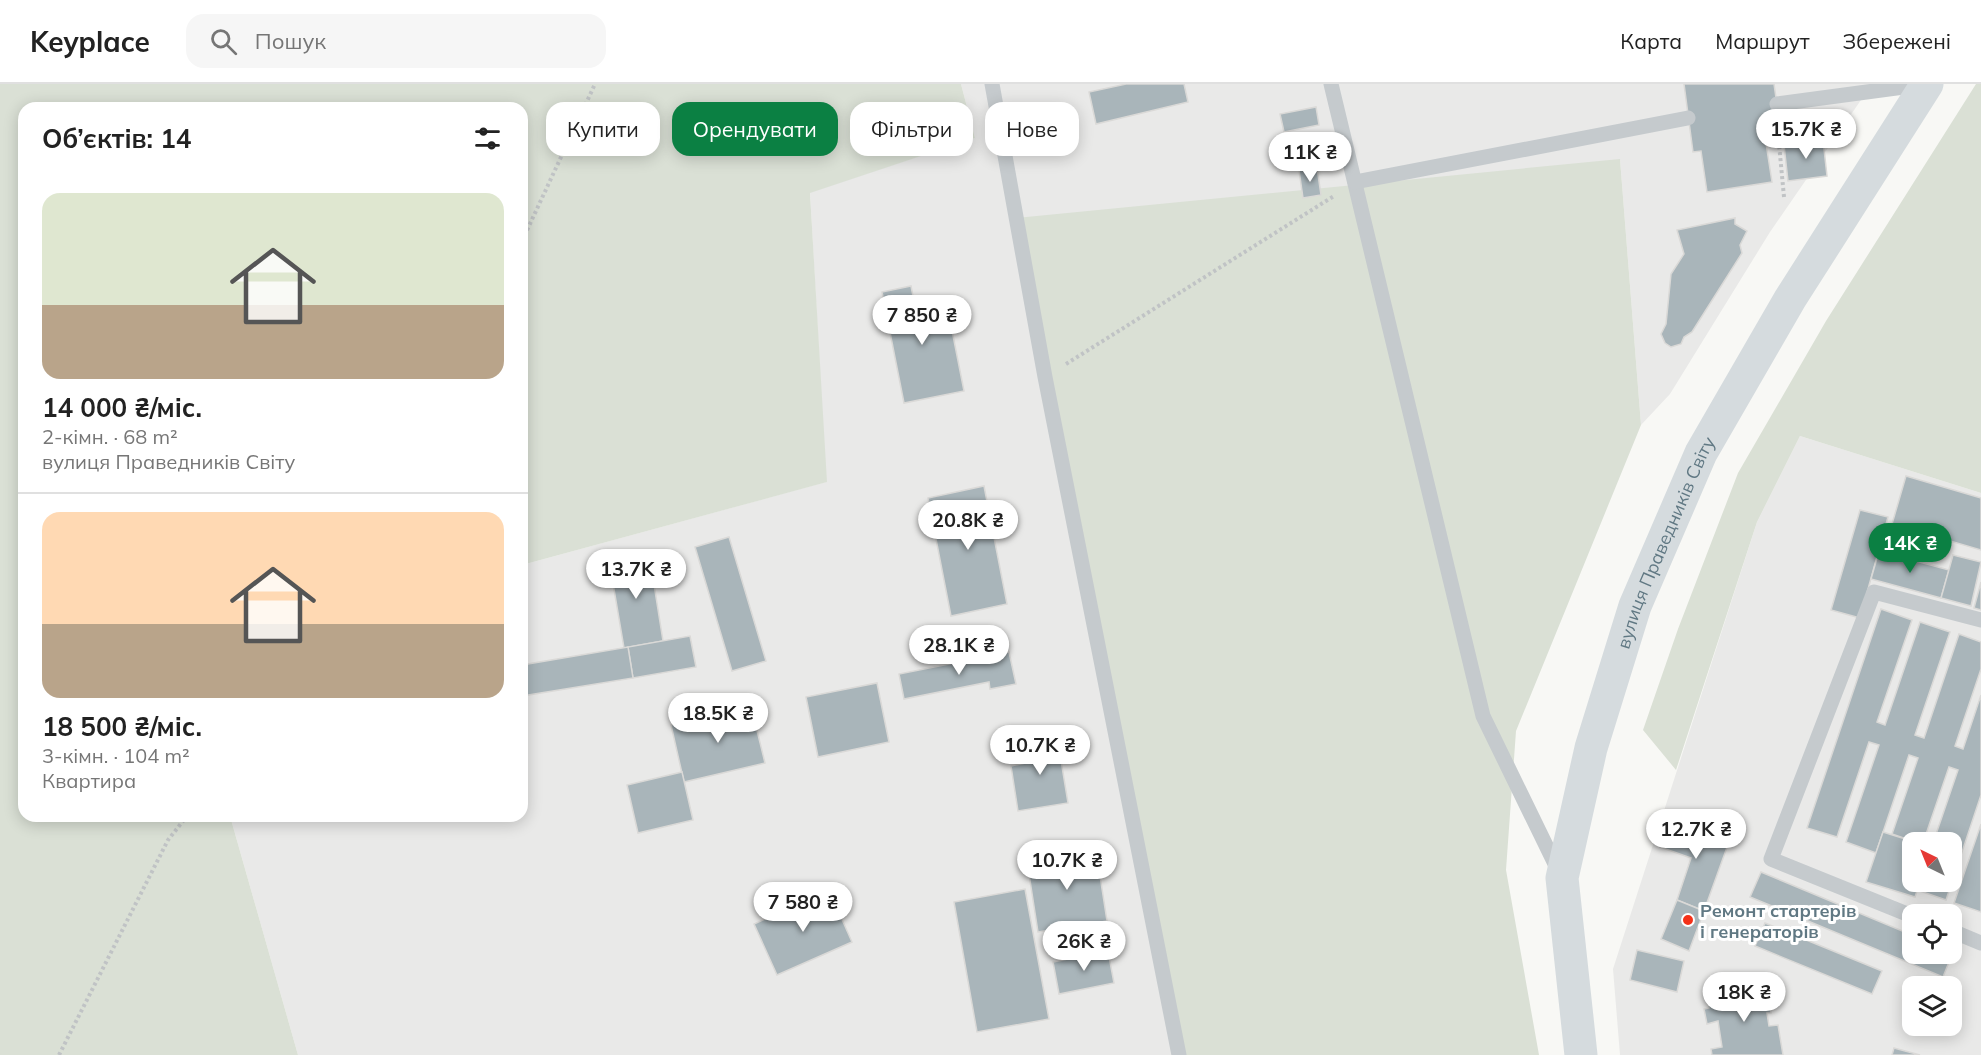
<!DOCTYPE html>
<html lang="uk">
<head>
<meta charset="utf-8">
<style>
  :root { --surface:#fff; --page:#f6f6f6; --text:#222; --muted:#767676; --line:#e0e0e0; --accent:#0b8043 }
  body { margin:0; font-family:Mulish,sans-serif; background:var(--page); color:var(--text); height:100vh; display:flex; flex-direction:column; font-size:22px; white-space:nowrap }
  * { box-sizing:border-box; margin:0 }
  p { font-size:20px; color:var(--muted) }
  .icon { flex:none; width:33px; height:33px; fill:none; stroke:currentColor; stroke-width:2; stroke-linecap:round; stroke-linejoin:round }
  .map { position:relative; flex:1; overflow:hidden }
  .panel { position:absolute; left:18px; top:18px; width:510px; height:720px; display:flex; flex-direction:column; background:var(--surface); border-radius:18px; box-shadow:0 3px 15px #0003 }
  .panel>* { flex:none }
  .top-card { position:absolute; left:546px; top:18px; width:570px; height:54px; display:flex; gap:12px }
  .needle { width:39px; rotate:317deg }
  .fabs { position:absolute; left:1902px; top:748px; display:grid; gap:12px }
  .fabs a { display:grid; place-items:center; width:60px; height:60px; border-radius:12px; background:var(--surface); box-shadow:0 3px 15px #0003; font-size:30px }
  .price { position:absolute; translate:-50% -51px; padding:0 14px; border-radius:21px; background:#fff; color:#222; font-size:20px; line-height:39px; filter:drop-shadow(0 2px 3px #0008) }
  .price::after { content:''; position:absolute; left:50%; top:36px; width:18px; height:14px; margin-left:-9px; background:inherit; clip-path:polygon(0 0,100% 0,50% 100%) }
  .price.current { background:var(--accent); color:#fff }
  ul { padding:0; list-style:none }
  li { display:grid; align-content:center; gap:12px; height:318px; padding:0 24px }
  li+li { border-top:2px solid var(--line) }
  li span { display:grid; place-items:center; height:186px; border-radius:18px; color:#555 }
  li>.icon { margin-inline-start:auto }
  span .icon { width:108px; height:108px; fill:#fffc; stroke-width:1 }
  li b { font-size:26px }
  h2 { display:flex; justify-content:space-between; align-items:center; height:72px; padding:0 24px; font-size:26px }
  .chip { padding:0 21px; border-radius:18px; background:var(--surface); box-shadow:0 3px 15px #0003; font-size:21px; line-height:54px }
  .chip.current { background:var(--accent); color:#fff }
  header { display:flex; align-items:center; gap:36px; box-sizing:border-box; height:84px; padding:0 30px; background:var(--surface); border-bottom:2px solid var(--line) }
  header strong { font-size:28px }
  nav { display:flex; gap:33px; margin-inline-start:auto; font-size:21px }
  .search { width:420px; height:54px; background:var(--page); display:flex; align-items:center; gap:15px; box-sizing:border-box; padding:0 21px; border-radius:18px; color:var(--muted); font-size:22px }
  .map>svg:first-child { display:block }
  .built { fill:#e9e9e8; fill-rule:evenodd }
  .green { fill:#dae0d5 }
  .building { fill:#a9b5ba; stroke:#dad9d7; stroke-width:1.5 }
  .lines { fill:none; stroke-linecap:round; stroke-linejoin:round }
  .path { stroke:#c0c3c5; stroke-width:4; stroke-dasharray:3 3; stroke-linecap:butt }
  .lane { stroke:#c5cacd; stroke-width:15 }
  .secondary { stroke:#d5dbde; stroke-width:33 }
  .poi-dot { fill:#f43119; stroke:#fff; stroke-width:2 }
  .labels { text-anchor:middle; dominant-baseline:central; stroke-width:6; stroke-linejoin:round; paint-order:stroke }
  .street-label { font-size:18px; fill:#607883; stroke:#fff }
  .poi-label { font-size:18px; font-weight:bold; fill:#607883; stroke:#fff; text-anchor:start }
</style>
</head>
<body>
<header>
<strong>Keyplace</strong>
<div class="search"><svg class="icon" aria-label="search" viewBox="0 0 24 24"><circle cx="10" cy="10" r="6"/><path d="M15 15l6 6"/></svg>Пошук</div>
<nav><a>Карта</a><a>Маршрут</a><a>Збережені</a></nav>
</header>
<div class="map">
<svg width="1981" height="971" viewBox="0 0 1981 971">
  <rect width="100%" height="100%" fill="#f8f8f5"/>
  <g class="built">
    <polygon points="961,0 1872,0 1770,148 1670,310 1641,341 1620,75 1179,971 298,971 230,732 522,732 522,481 826,398 810,108 975,54"/>
    <path d="M1800,352L1981,409V971H1620L1613,885L1757,438ZM1912,759H1952V798H1912ZM1912,831H1952V870H1912ZM1912,903H1952V942H1912Z"/>
  </g>
  <g class="green">
    <polygon points="0,0 961,0 975,54 810,109 827,398 522,481 522,24 24,24 24,732 230,732 298,971 0,971"/>
    <polygon points="1976,0 1981,0 1981,409 1800,352 1757,438 1676,686 1643,646 1678,545 1738,389 1826,237"/>
    <polygon points="1620,75 1641,341 1516,647 1506,786 1539,971 1179,971 1015,134"/>
  </g>
  <g class="building">
    <polygon points="1126,0 1184,0 1188,18 1096,40 1089,8"/>
    <polygon points="1684,0 1774,0 1782,56 1766,59 1772,98 1707,108 1701,67 1693,68"/>
    <polygon points="1316,23 1319,41 1284,48 1280,30"/>
    <polygon points="1823,56 1827,92 1788,97 1784,61"/>
    <polygon points="1317,84 1321,111 1303,114 1299,86"/>
    <polygon points="1735,134 1735,140 1747,147 1740,161 1742,169 1692,248 1684,253 1681,260 1671,263 1665,259 1661,250 1666,240 1671,190 1684,170 1677,146"/>
    <polygon points="911,202 915,222 946,216 964,307 904,319 882,208"/>
    <polygon points="1906,392 1981,414 1981,466 1892,440"/>
    <polygon points="984,402 1007,520 951,532 928,414"/>
    <polygon points="1860,426 1888,433 1860,534 1831,526"/>
    <polygon points="729,453 766,577 732,587 695,463"/>
    <polygon points="1879,467 1949,486 1941,514 1871,495"/>
    <polygon points="649,469 663,557 624,564 609,476"/>
    <polygon points="1953,471 1981,478 1971,522 1941,514"/>
    <polygon points="1981,498 1981,526 1974,524"/>
    <polygon points="1881,525 1912,536 1877,638 1885,641 1920,538 1950,548 1915,651 1924,654 1959,550 1981,558 1981,585 1955,662 1963,665 1981,611 1981,711 1946,816 1917,806 1920,798 1952,798 1952,759 1933,759 1958,686 1949,683 1923,759 1918,759 1892,750 1918,674 1909,671 1876,769 1846,758 1879,661 1869,658 1837,753 1807,744"/>
    <polygon points="690,552 696,583 633,594 628,563"/>
    <polygon points="628,563 633,594 522,612 522,581"/>
    <polygon points="1009,568 1016,600 990,605 989,598 904,615 899,590"/>
    <polygon points="877,599 889,658 818,673 806,613"/>
    <polygon points="751,622 765,679 684,698 671,641"/>
    <polygon points="1057,652 1068,719 1018,727 1011,682 1026,679 1022,658"/>
    <polygon points="682,688 693,736 638,749 627,701"/>
    <polygon points="1671,734 1730,755 1704,827 1677,816 1691,774 1660,763"/>
    <polygon points="1981,740 1981,828 1954,819"/>
    <polygon points="1883,748 1918,759 1912,759 1912,798 1920,798 1915,813 1866,798"/>
    <polygon points="1096,766 1107,837 1038,848 1027,777"/>
    <polygon points="1761,788 1912,851 1912,870 1953,868 1943,893 1750,813"/>
    <polygon points="1025,805 1049,935 977,948 954,818"/>
    <polygon points="829,806 852,858 777,891 754,840"/>
    <polygon points="1677,816 1704,827 1689,867 1661,855"/>
    <polygon points="1765,839 1882,887 1872,910 1755,862"/>
    <polygon points="1637,866 1684,877 1677,908 1630,896"/>
    <polygon points="1108,867 1114,899 1059,910 1053,878"/>
    <polygon points="1762,901 1764,916 1769,916 1771,929 1767,929 1769,942 1778,941 1783,971 1712,971 1711,965 1722,963 1718,937 1707,940 1704,925 1709,924 1707,911"/>
    <polygon points="1894,964 1920,971 1892,971"/>
  </g>
  <g class="lines">
    <g class="path">
      <polyline points="1784,113 1779,60 1842,52"/>
      <polyline points="522,157 595,0"/>
      <polyline points="1066,280 1334,112"/>
      <polyline points="59,971 168,756 187,732"/>
    </g>
    <g class="lane">
      <polyline points="992,0 1045,293 1179,971"/>
      <polyline points="1331,0 1483,632 1558,786"/>
      <polyline points="1777,20 1926,0"/>
      <polyline points="1355,98 1688,34"/>
      <polyline points="1912,832 1771,775 1874,508 1981,536"/>
      <polyline points="1952,847 1981,859"/>
    </g>
    <path class="secondary" id="s1" d="M1581,971L1562,794L1591,664L1635,522L1701,369L1790,215L1927,0"/>
  </g>
  <circle class="poi-dot" cx="1688" cy="836" r="6"/>
  <g class="labels">
    <g class="street-label">
      <text stroke="none"><textPath href="#s1" startOffset="530">вулиця Праведників Світу</textPath></text>
    </g>
    <g class="poi-label">
      <text x="1700" y="826">Ремонт стартерів<tspan x="1700" dy="21">і генераторів</tspan></text>
    </g>
  </g>
</svg>
<div class="fabs">
<a><svg class="needle" viewBox="-14 -14 28 28"><path d="M0-13l5 13h-10z" fill="#e53935"/><path d="M0 13l5-13h-10z" fill="#767676"/></svg></a>
<a><svg class="icon" aria-label="locate" viewBox="0 0 24 24"><circle cx="12" cy="12" r="6"/><path d="M12 2v4M12 18v4M2 12h4M18 12h4"/></svg></a>
<a><svg class="icon" aria-label="layers" viewBox="0 0 24 24"><path d="M12 4l9 5-9 5-9-5zM3 14l9 5 9-5"/></svg></a>
</div>
<b class="price" style="left:1806px;top:76px">15.7K ₴</b>
<b class="price" style="left:1310px;top:99px">11K ₴</b>
<b class="price" style="left:922px;top:262px">7 850 ₴</b>
<b class="price" style="left:968px;top:467px">20.8K ₴</b>
<b class="price current" style="left:1910px;top:490px">14K ₴</b>
<b class="price" style="left:636px;top:516px">13.7K ₴</b>
<b class="price" style="left:959px;top:592px">28.1K ₴</b>
<b class="price" style="left:718px;top:660px">18.5K ₴</b>
<b class="price" style="left:1040px;top:692px">10.7K ₴</b>
<b class="price" style="left:1696px;top:776px">12.7K ₴</b>
<b class="price" style="left:1067px;top:807px">10.7K ₴</b>
<b class="price" style="left:803px;top:849px">7 580 ₴</b>
<b class="price" style="left:1084px;top:888px">26K ₴</b>
<b class="price" style="left:1744px;top:939px">18K ₴</b>
<div class="top-card">
<a class="chip">Купити</a>
<a class="chip current">Орендувати</a>
<a class="chip">Фільтри</a>
<a class="chip">Нове</a>
</div>
<section class="panel">
<h2>Об’єктів: 14<svg class="icon" aria-label="filters" viewBox="0 0 24 24"><path d="M4 7h16M4 17h16"/><circle cx="9" cy="7" r="2"/><circle cx="15" cy="17" r="2"/></svg></h2>
<ul>
<li><span style="background:linear-gradient(#dfe7d0 60%,#b9a48a 0)"><svg class="icon" aria-label="home" viewBox="0 0 24 24"><path d="M3 11l9-7 9 7M6 9v11h12V9"/></svg></span><div><b>14 000 ₴/міс.</b><p>2-кімн. · 68 m²</p><p>вулиця Праведників Світу</p></div></li>
<li><span style="background:linear-gradient(#ffd9b3 60%,#b9a48a 0)"><svg class="icon" aria-label="home" viewBox="0 0 24 24"><path d="M3 11l9-7 9 7M6 9v11h12V9"/></svg></span><div><b>18 500 ₴/міс.</b><p>3-кімн. · 104 m²</p><p>Квартира</p></div></li>
</ul>
</section>
</div>
</body>
</html>
